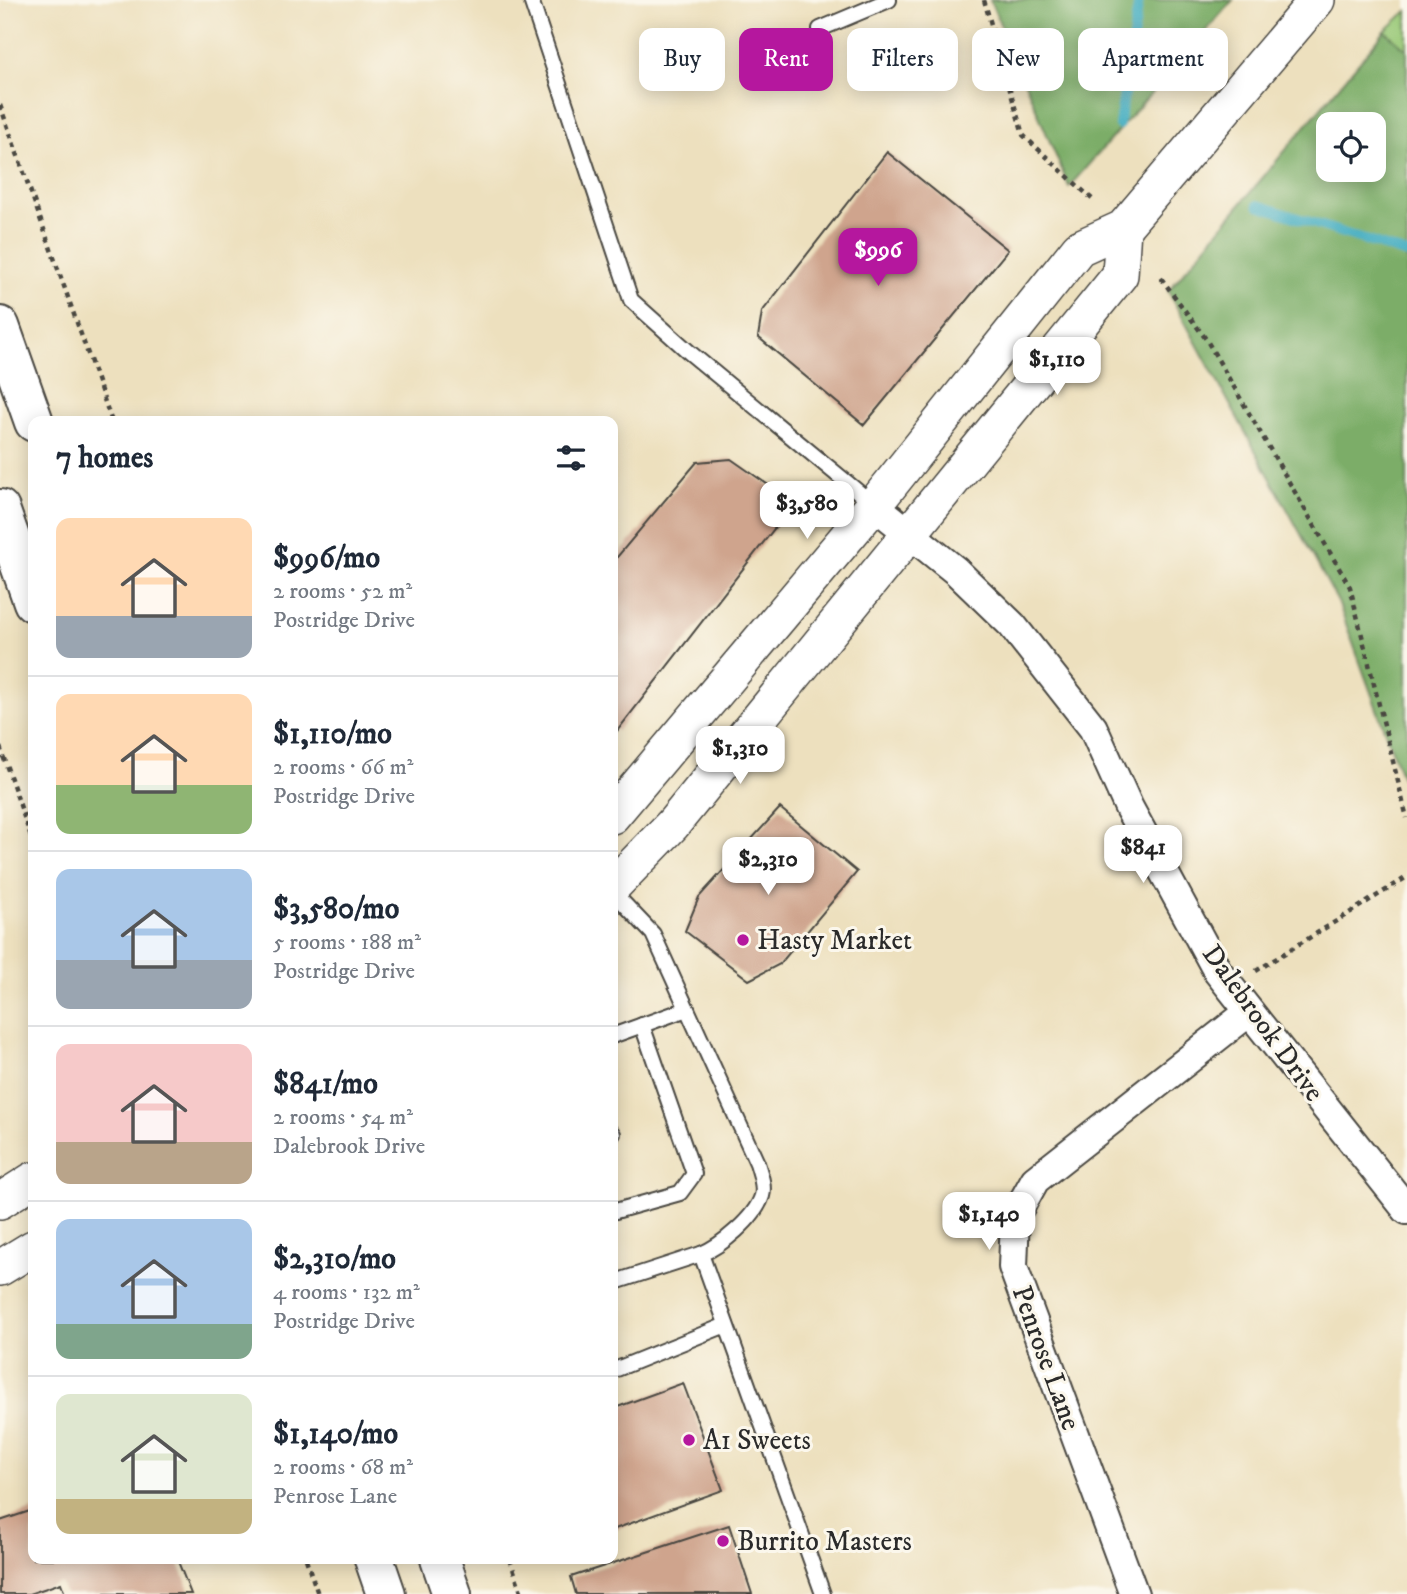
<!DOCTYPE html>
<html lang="en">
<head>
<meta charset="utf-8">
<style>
  :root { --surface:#fff; --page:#f2f2f3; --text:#1f2937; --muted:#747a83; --line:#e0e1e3; --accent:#b5179e }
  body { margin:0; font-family:"IM FELL DW Pica",serif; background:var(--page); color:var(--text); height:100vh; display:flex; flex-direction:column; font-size:26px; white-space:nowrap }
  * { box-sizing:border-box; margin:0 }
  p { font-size:23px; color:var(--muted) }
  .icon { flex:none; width:38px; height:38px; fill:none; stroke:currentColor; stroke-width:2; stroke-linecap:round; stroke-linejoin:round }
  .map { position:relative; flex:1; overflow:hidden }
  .side { position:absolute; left:28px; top:416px; width:590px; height:1148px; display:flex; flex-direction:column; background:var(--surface); border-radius:14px; box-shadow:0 4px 18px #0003 }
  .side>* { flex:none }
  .hud { position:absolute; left:639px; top:28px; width:663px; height:63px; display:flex; gap:14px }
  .controls { position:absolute; left:1316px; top:112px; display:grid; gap:14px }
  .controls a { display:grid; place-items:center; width:70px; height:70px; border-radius:14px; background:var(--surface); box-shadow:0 4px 18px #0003; font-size:35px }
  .price { position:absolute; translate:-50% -60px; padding:0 16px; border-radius:14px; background:#fff; color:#222; font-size:23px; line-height:46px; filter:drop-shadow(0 2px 4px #0008) }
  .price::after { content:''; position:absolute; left:50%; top:42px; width:21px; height:16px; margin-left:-10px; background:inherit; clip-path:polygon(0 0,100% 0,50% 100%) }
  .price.on { background:var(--accent); color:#fff }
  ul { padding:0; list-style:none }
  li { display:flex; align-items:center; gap:21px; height:175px; padding:0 28px }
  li+li { border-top:2px solid var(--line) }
  li span { display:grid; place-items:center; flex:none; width:196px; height:140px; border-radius:14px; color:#555 }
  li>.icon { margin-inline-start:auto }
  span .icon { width:84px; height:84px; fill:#fffc; stroke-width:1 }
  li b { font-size:30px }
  h2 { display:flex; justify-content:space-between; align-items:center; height:84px; padding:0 28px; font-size:30px }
  .chip { padding:0 24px; border-radius:14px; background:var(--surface); box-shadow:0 4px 18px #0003; font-size:24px; line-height:63px }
  .chip.on { background:var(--accent); color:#fff }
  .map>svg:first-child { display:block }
  .green { fill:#9ac978; stroke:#627a52; stroke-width:2 }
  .forest { fill:#7bad68; stroke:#536c4a; stroke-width:2; fill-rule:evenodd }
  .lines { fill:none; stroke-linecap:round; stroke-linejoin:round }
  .stream { stroke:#41acc0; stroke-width:10 }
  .building { fill:#cfa48d }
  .service-casing { stroke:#484641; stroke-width:18 }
  .minor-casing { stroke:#484641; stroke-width:32 }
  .tertiary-casing { stroke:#484641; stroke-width:38 }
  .primary-casing { stroke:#484641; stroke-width:42 }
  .path { stroke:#484641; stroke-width:4.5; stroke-dasharray:5 5; stroke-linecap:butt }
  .service { stroke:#fff; stroke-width:14 }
  .minor { stroke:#fff; stroke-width:28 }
  .tertiary { stroke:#fff; stroke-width:35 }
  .primary { stroke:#fff; stroke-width:38 }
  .poi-dot { fill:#b5179e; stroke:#fbf7ec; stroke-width:2.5 }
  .labels { text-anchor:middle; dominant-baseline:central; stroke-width:6; stroke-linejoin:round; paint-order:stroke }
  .poi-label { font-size:28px; fill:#2b2b2b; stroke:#fbf7ec; text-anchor:start }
  .street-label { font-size:28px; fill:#2b2b2b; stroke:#fbf7ec }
</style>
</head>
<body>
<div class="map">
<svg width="1407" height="1594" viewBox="0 0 1407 1594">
  <rect width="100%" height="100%" fill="#fbf7ec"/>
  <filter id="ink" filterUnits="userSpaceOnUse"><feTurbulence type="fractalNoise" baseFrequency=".0143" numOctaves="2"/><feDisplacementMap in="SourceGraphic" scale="14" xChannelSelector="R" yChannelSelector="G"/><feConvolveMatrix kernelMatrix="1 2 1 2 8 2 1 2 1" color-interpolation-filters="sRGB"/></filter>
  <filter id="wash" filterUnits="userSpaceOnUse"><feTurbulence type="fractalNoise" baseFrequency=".00686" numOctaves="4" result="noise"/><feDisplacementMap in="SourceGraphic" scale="28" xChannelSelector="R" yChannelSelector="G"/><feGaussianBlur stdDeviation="1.57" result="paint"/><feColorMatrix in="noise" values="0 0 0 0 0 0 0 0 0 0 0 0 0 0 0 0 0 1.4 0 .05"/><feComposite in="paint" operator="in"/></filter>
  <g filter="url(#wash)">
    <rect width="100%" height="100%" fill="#ede0be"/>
    <polygon class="green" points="1407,11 1407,50 1385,31"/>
    <g class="forest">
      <polygon points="990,0 1233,0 1069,187"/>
      <path d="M1385,31L1407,50V792L1338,602L1168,291ZM1328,124H1374V170H1328Z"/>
    </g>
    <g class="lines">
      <g class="stream">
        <polyline points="1119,125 1139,0"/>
        <polyline points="1258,205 1407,254"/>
      </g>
    </g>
    <g id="blocks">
      <g class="building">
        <polygon points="887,152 1008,250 864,425 758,337 762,312"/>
        <polygon points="731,459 794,503 617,731 612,727 612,563 697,462"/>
        <polygon points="780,808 857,872 780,964 749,980 685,931 699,897"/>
        <polygon points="683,1383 723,1490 612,1530 612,1409"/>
        <polygon points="33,1510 33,1559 177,1559 191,1594 65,1594 61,1583 29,1594 0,1594 0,1521"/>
        <polygon points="729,1525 752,1594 576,1594 571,1577"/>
      </g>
    </g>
  </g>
  <g filter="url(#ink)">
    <use href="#blocks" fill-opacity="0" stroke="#484641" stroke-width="2"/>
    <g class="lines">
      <defs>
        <g id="service">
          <polyline points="531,0 631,300 689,352 874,505"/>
          <polyline points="820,29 889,0"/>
          <path d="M612,891L653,934L757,1163C760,1173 765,1186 762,1196C755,1218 721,1246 701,1254L823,1594"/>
          <polyline points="612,1036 687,1009"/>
          <polyline points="612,1133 613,1134"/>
          <polyline points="612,1212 680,1193 694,1174 642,1025"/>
          <polyline points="612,1283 701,1254"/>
          <polyline points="612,1371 726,1325"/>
        </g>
        <g id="minor">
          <polyline points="874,505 956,571 1012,625 1093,728 1129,808 1218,972 1407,1210"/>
          <polyline points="1134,1594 1013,1267 1015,1216 1035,1180 1249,1012"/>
        </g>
        <g id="tertiary">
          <polyline points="612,816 874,505 1079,248 1123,228 1317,0"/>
          <polyline points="612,887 673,824 1120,275 1123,228"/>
          <polyline points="0,1201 33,1180"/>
          <polyline points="0,1268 33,1248"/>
        </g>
        <g id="primary">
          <polyline points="0,326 34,422"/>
          <polyline points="0,509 33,602"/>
          <polyline points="374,1559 386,1594"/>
          <polyline points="440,1559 452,1594"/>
        </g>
      </defs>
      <use href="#service" class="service-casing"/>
      <use href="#minor" class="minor-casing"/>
      <use href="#tertiary" class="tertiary-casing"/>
      <use href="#primary" class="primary-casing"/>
      <g class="path">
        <polyline points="984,0 1023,135 1092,199"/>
        <polyline points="0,105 112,422"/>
        <polyline points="1161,278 1206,339 1350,587 1407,818"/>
        <polyline points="0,747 33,843"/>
        <polyline points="1256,971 1407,877"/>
        <polyline points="306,1559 318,1594"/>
        <polyline points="510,1559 522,1594"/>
      </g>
      <use href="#service" class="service"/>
      <use href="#minor" class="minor"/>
      <use href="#tertiary" class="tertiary"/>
      <use href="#primary" class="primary"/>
    </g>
  </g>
  <g class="poi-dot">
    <circle cx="743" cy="940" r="7"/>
    <circle cx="689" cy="1440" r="7"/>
    <circle cx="723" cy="1541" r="7"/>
  </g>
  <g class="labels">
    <g class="poi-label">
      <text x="757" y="940">Hasty Market</text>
      <text x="703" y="1440">A1 Sweets</text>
      <text x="737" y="1541">Burrito Masters</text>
    </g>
    <g class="street-label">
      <text transform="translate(1263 1023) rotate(54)">Dalebrook Drive</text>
      <text transform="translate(1046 1358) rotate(70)">Penrose Lane</text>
    </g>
  </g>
</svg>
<div class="controls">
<a><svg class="icon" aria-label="locate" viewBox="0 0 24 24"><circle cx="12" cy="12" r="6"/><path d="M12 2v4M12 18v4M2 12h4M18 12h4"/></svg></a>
</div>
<b class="price on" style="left:878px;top:288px">$996</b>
<b class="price" style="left:1057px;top:397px">$1,110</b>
<b class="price" style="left:807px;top:541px">$3,580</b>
<b class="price" style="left:740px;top:786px">$1,310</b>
<b class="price" style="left:1143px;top:885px">$841</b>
<b class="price" style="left:768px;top:897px">$2,310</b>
<b class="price" style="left:989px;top:1252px">$1,140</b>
<div class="hud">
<a class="chip">Buy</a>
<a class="chip on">Rent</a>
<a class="chip">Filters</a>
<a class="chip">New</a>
<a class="chip">Apartment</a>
</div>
<section class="side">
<h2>7 homes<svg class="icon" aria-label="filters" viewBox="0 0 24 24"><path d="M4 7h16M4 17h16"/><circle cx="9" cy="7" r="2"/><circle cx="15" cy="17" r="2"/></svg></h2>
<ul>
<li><span style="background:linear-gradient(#ffd9b3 70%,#9aa5b1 0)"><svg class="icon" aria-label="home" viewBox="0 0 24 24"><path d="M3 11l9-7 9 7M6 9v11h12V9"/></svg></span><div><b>$996/mo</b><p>2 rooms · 52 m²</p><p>Postridge Drive</p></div></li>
<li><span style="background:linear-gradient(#ffd9b3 65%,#8fb573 0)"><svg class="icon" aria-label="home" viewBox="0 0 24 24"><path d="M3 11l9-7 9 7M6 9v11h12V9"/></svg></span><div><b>$1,110/mo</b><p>2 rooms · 66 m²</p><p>Postridge Drive</p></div></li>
<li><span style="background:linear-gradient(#a9c7e8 65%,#9aa5b1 0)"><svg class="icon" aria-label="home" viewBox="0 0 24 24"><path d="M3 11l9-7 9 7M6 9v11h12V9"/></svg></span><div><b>$3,580/mo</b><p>5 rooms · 188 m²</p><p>Postridge Drive</p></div></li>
<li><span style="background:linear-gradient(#f6c9c9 70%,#b9a48a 0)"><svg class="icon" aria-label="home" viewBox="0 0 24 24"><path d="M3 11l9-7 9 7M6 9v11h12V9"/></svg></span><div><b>$841/mo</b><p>2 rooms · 54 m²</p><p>Dalebrook Drive</p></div></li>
<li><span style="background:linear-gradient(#a9c7e8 75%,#7fa58c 0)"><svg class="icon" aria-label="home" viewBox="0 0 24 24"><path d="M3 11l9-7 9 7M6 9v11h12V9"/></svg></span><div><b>$2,310/mo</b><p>4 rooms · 132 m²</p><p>Postridge Drive</p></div></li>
<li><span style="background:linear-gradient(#dfe7d0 75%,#c2b280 0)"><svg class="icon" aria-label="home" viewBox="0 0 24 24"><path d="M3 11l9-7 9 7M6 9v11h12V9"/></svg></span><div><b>$1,140/mo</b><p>2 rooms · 68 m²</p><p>Penrose Lane</p></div></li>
</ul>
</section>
</div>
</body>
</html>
